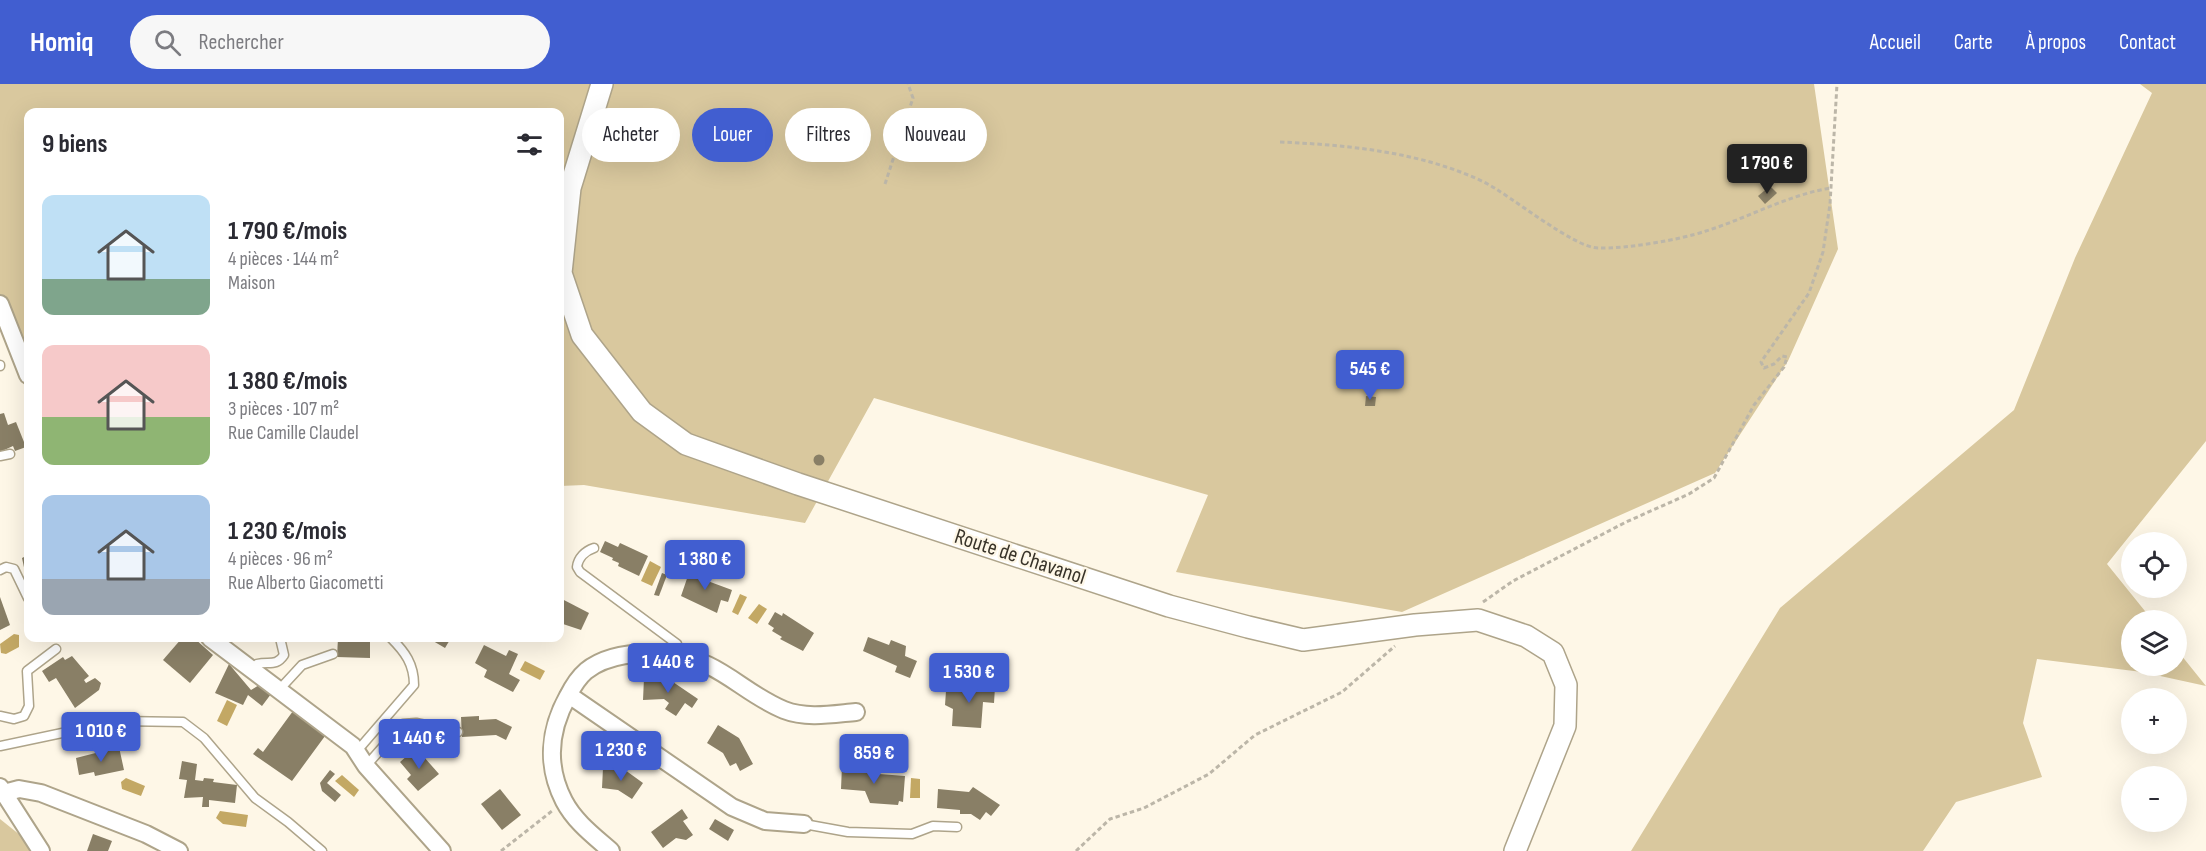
<!DOCTYPE html>
<html lang="fr">
<head>
<meta charset="utf-8">
<style>
  :root { --surface:#fff; --page:#f7f7f7; --text:#2b2b33; --muted:#7c7c81; --accent:#415ed0 }
  body { margin:0; font-family:"Sofia Sans Condensed",sans-serif; background:var(--page); color:var(--text); height:100vh; display:flex; flex-direction:column; font-size:22px; white-space:nowrap }
  * { box-sizing:border-box; margin:0 }
  p { font-size:20px; color:var(--muted) }
  .icon { flex:none; width:33px; height:33px; fill:none; stroke:currentColor; stroke-width:2; stroke-linecap:round; stroke-linejoin:round }
  .map { position:relative; flex:1; overflow:hidden }
  .sheet { position:absolute; left:24px; top:24px; width:540px; height:534px; display:flex; flex-direction:column; background:var(--surface); border-radius:12px; box-shadow:0 6px 24px #0002 }
  .sheet>* { flex:none }
  .guide { position:absolute; left:582px; top:24px; width:570px; height:54px; display:flex; gap:12px }
  .buttons { position:absolute; left:2121px; top:448px; display:grid; gap:12px }
  .buttons a { display:grid; place-items:center; width:66px; height:66px; border-radius:50%; background:var(--surface); box-shadow:0 6px 24px #0002; font-size:30px }
  .price { position:absolute; translate:-50% -51px; padding:0 14px; border-radius:6px; background:var(--accent); color:#fff; font-size:20px; line-height:39px; filter:drop-shadow(0 2px 3px #0008) }
  .price::after { content:''; position:absolute; left:50%; top:36px; width:18px; height:14px; margin-left:-9px; background:inherit; clip-path:polygon(0 0,100% 0,50% 100%) }
  .price.active { background:#222; color:#fff }
  ul { padding:0; list-style:none }
  li { display:flex; align-items:center; gap:18px; height:150px; padding:0 18px }
  li span { display:grid; place-items:center; flex:none; width:168px; height:120px; border-radius:12px; color:#555 }
  li>.icon { margin-inline-start:auto }
  span .icon { width:72px; height:72px; fill:#fffc; stroke-width:1 }
  li b { font-size:26px }
  h2 { display:flex; justify-content:space-between; align-items:center; height:72px; padding:0 18px; font-size:26px }
  .chip { padding:0 21px; border-radius:27px; background:var(--surface); box-shadow:0 6px 24px #0002; font-size:21px; line-height:54px }
  .chip.active { background:var(--accent); color:#fff }
  header { display:flex; align-items:center; gap:36px; box-sizing:border-box; height:84px; padding:0 30px; background:var(--accent); color:#fff }
  header strong { font-size:28px }
  nav { display:flex; gap:33px; margin-inline-start:auto; font-size:21px }
  .search { width:420px; height:54px; background:var(--page); display:flex; align-items:center; gap:15px; box-sizing:border-box; padding:0 21px; border-radius:33px; color:var(--muted); font-size:22px }
  .map>svg:first-child { display:block }
  .green { fill:#d9c89e }
  .water { fill:#c3a864 }
  .building { fill:#897f66 }
  .lines { fill:none; stroke-linecap:round; stroke-linejoin:round }
  .service-casing { stroke:#aea48a; stroke-width:11 }
  .minor-casing { stroke:#aea48a; stroke-width:20 }
  .tertiary-casing { stroke:#aea48a; stroke-width:24 }
  .path { stroke:#bcb6a8; stroke-width:3; stroke-dasharray:4.5 3; stroke-linecap:butt }
  .service { stroke:#fff; stroke-width:8 }
  .minor { stroke:#fff; stroke-width:16 }
  .tertiary { stroke:#fff; stroke-width:21 }
  .labels { text-anchor:middle; dominant-baseline:central; stroke-width:4.5; stroke-linejoin:round; paint-order:stroke }
  .street-label { font-size:22px; fill:#383329; stroke:#fef7e7 }
</style>
</head>
<body>
<header>
<strong>Homiq</strong>
<div class="search"><svg class="icon" aria-label="search" viewBox="0 0 24 24"><circle cx="10" cy="10" r="6"/><path d="M15 15l6 6"/></svg>Rechercher</div>
<nav><a>Accueil</a><a>Carte</a><a>À propos</a><a>Contact</a></nav>
</header>
<div class="map">
<svg width="2206" height="767" viewBox="0 0 2206 767">
  <rect width="100%" height="100%" fill="#fef7e7"/>
  <g class="green">
    <polygon points="0,0 1814,0 1838,165 1788,277 1715,389 1402,528 1176,488 1208,411 874,314 805,439 584,401 560,402 560,28 28,28 28,287 0,231"/>
    <polygon points="2140,0 2206,0 2206,357 2107,480 2153,537 2132,537 2132,582 2176,582 2177,566 2206,602 2142,588 2037,575 2023,639 2042,693 1956,718 1923,767 1631,767 1780,524 2014,326 2075,174 2152,9"/>
    <polygon points="0,735 40,767 0,767"/>
  </g>
  <g class="water">
    <polygon points="650,477 661,483 652,502 641,497"/>
    <polygon points="740,510 747,513 738,531 732,528"/>
    <polygon points="759,520 767,525 757,540 748,534"/>
    <polygon points="14,550 19,551 19,563 6,570 1,569 0,560"/>
    <polygon points="525,577 545,587 540,596 520,586"/>
    <polygon points="227,616 237,621 227,642 217,637"/>
    <polygon points="342,691 359,706 354,713 335,697"/>
    <polygon points="126,694 145,702 141,712 122,705 121,698"/>
    <polygon points="911,694 920,695 920,714 910,714"/>
    <polygon points="220,727 248,731 246,743 223,740 216,734"/>
  </g>
  <g class="building">
    <polygon points="1770,102 1777,109 1765,120 1758,112"/>
    <polygon points="1366,312 1376,313 1375,322 1365,322"/>
    <polygon points="4,329 8,341 16,338 26,363 15,367 13,362 0,368 0,330"/>
    <circle cx="819" cy="376" r="5.5"/>
    <polygon points="605,457 618,463 620,459 648,472 639,492 618,482 619,479 612,476 613,474 600,468"/>
    <polygon points="679,462 696,469 690,483 673,476"/>
    <polygon points="28,471 28,488 25,488 22,474"/>
    <polygon points="691,483 708,489 705,496 732,506 728,518 721,516 717,529 681,512"/>
    <polygon points="662,489 667,491 659,512 654,511"/>
    <polygon points="0,513 10,541 0,546"/>
    <polygon points="560,514 589,529 581,546 560,539"/>
    <polygon points="775,528 782,532 783,529 814,549 803,567 780,555 782,553 772,547 774,544 768,540"/>
    <polygon points="868,553 889,561 891,556 906,562 905,572 917,577 910,594 895,588 897,582 863,567"/>
    <polygon points="182,554 194,554 213,571 190,599 163,576"/>
    <polygon points="338,554 370,554 370,574 337,573"/>
    <polygon points="428,554 451,554 445,564"/>
    <polygon points="484,561 506,572 509,566 518,570 509,590 520,596 513,608 484,593 487,586 475,579"/>
    <polygon points="72,572 89,592 84,596 86,599 95,594 101,599 99,606 75,624 56,594 49,598 42,587 63,573 65,576"/>
    <polygon points="229,580 251,606 259,601 271,610 262,622 248,611 243,621 215,609"/>
    <polygon points="644,594 670,596 698,615 692,624 685,619 676,632 665,625 669,619 664,615 643,616"/>
    <polygon points="963,598 995,603 994,619 983,618 981,644 952,642 953,625 945,621 946,607 963,608"/>
    <polygon points="293,627 325,652 292,697 253,670 258,664 263,668"/>
    <polygon points="479,632 479,636 496,635 512,643 506,656 496,651 462,653 461,633"/>
    <polygon points="718,641 739,654 753,680 740,687 736,679 730,682 723,669 707,659"/>
    <polygon points="119,663 124,686 95,692 94,688 79,691 76,674"/>
    <polygon points="416,664 439,690 418,707 407,695 411,691 400,678"/>
    <polygon points="182,677 197,680 195,696 203,697 204,694 214,695 213,698 237,701 235,719 209,716 209,723 202,723 203,713 184,714 187,696 179,695"/>
    <polygon points="842,682 879,684 879,690 905,692 903,718 899,717 898,721 870,719 865,707 841,705"/>
    <polygon points="603,684 625,686 643,699 632,715 618,706 602,704"/>
    <polygon points="330,686 335,690 327,699 341,711 335,718 322,707 320,699"/>
    <polygon points="973,703 1000,721 991,732 986,728 980,736 971,730 960,730 960,726 937,724 938,705 969,708"/>
    <polygon points="500,705 521,731 502,746 481,720"/>
    <polygon points="682,725 688,734 683,737 693,751 686,756 676,754 663,764 651,748"/>
    <polygon points="715,735 734,746 728,757 709,745"/>
    <polygon points="93,750 112,757 108,767 87,767"/>
  </g>
  <g class="lines">
    <defs>
      <g id="service">
        <polyline points="0,281 0,282"/>
        <polyline points="0,372 10,370"/>
        <path d="M594,464C585,467 578,474 577,483L580,488L677,560L680,572"/>
        <polyline points="0,486 6,483 14,485 28,514"/>
        <path d="M252,587L257,580C269,577 276,583 284,571L280,554"/>
        <polyline points="278,607 302,581 333,570"/>
        <polyline points="0,632 14,635 24,632 29,622 27,587 56,565"/>
        <polyline points="0,662 119,637 183,638 204,654 255,714 288,738 322,767"/>
        <path d="M357,667L414,601C414,580 405,568 391,554"/>
        <polyline points="366,682 403,640 416,639 458,648"/>
        <polyline points="804,740 848,748 912,750 933,742 957,743"/>
      </g>
      <g id="minor">
        <polyline points="0,220 28,291"/>
        <polyline points="210,554 353,662 366,682 442,767"/>
        <polyline points="569,611 732,723 765,737 804,740"/>
        <polyline points="0,703 41,767"/>
        <polyline points="4,709 19,705 41,709 146,750 179,767"/>
        <path d="M611,767C594,752 575,738 564,717C546,682 549,646 568,612C572,604 579,593 586,587C607,570 640,568 665,570C719,574 740,608 784,626C807,635 833,630 856,628"/>
      </g>
      <polyline id="tertiary" points="602,0 570,104 561,189 582,251 642,328 686,360 798,400 1169,522 1248,543 1303,556 1415,541 1478,536 1526,552 1553,569 1566,601 1565,642 1515,767"/>
    </defs>
    <use href="#service" class="service-casing"/>
    <use href="#minor" class="minor-casing"/>
    <use href="#tertiary" class="tertiary-casing"/>
    <g class="path">
      <path d="M1280,58C1349,61 1421,68 1484,98C1510,111 1574,164 1598,164C1626,165 1679,156 1706,147C1748,134 1787,111 1831,104"/>
      <polyline points="885,100 913,14 908,0"/>
      <polyline points="1483,518 1513,497 1626,438 1689,410 1714,394 1754,321 1784,283 1787,273 1782,272 1774,280 1764,284 1761,278 1809,209 1823,168 1830,120 1837,0"/>
      <polyline points="501,767 552,727"/>
      <polyline points="1076,767 1110,735 1144,724 1209,690 1255,651 1342,608 1395,562"/>
    </g>
    <use href="#service" class="service"/>
    <use href="#minor" class="minor"/>
    <use href="#tertiary" class="tertiary"/>
  </g>
  <g class="labels">
    <g class="street-label">
      <text transform="translate(1020 473) rotate(18)">Route de Chavanol</text>
    </g>
  </g>
</svg>
<div class="buttons">
<a><svg class="icon" aria-label="locate" viewBox="0 0 24 24"><circle cx="12" cy="12" r="6"/><path d="M12 2v4M12 18v4M2 12h4M18 12h4"/></svg></a>
<a><svg class="icon" aria-label="layers" viewBox="0 0 24 24"><path d="M12 4l9 5-9 5-9-5zM3 14l9 5 9-5"/></svg></a>
<a>+</a>
<a>−</a>
</div>
<b class="price active" style="left:1767px;top:111px">1 790 €</b>
<b class="price" style="left:1370px;top:317px">545 €</b>
<b class="price" style="left:705px;top:507px">1 380 €</b>
<b class="price" style="left:668px;top:610px">1 440 €</b>
<b class="price" style="left:969px;top:620px">1 530 €</b>
<b class="price" style="left:101px;top:679px">1 010 €</b>
<b class="price" style="left:419px;top:686px">1 440 €</b>
<b class="price" style="left:621px;top:698px">1 230 €</b>
<b class="price" style="left:874px;top:701px">859 €</b>
<div class="guide">
<a class="chip">Acheter</a>
<a class="chip active">Louer</a>
<a class="chip">Filtres</a>
<a class="chip">Nouveau</a>
</div>
<section class="sheet">
<h2>9 biens<svg class="icon" aria-label="filters" viewBox="0 0 24 24"><path d="M4 7h16M4 17h16"/><circle cx="9" cy="7" r="2"/><circle cx="15" cy="17" r="2"/></svg></h2>
<ul>
<li><span style="background:linear-gradient(#bfe0f5 70%,#7fa58c 0)"><svg class="icon" aria-label="home" viewBox="0 0 24 24"><path d="M3 11l9-7 9 7M6 9v11h12V9"/></svg></span><div><b>1 790 €/mois</b><p>4 pièces · 144 m²</p><p>Maison</p></div></li>
<li><span style="background:linear-gradient(#f6c9c9 60%,#8fb573 0)"><svg class="icon" aria-label="home" viewBox="0 0 24 24"><path d="M3 11l9-7 9 7M6 9v11h12V9"/></svg></span><div><b>1 380 €/mois</b><p>3 pièces · 107 m²</p><p>Rue Camille Claudel</p></div></li>
<li><span style="background:linear-gradient(#a9c7e8 70%,#9aa5b1 0)"><svg class="icon" aria-label="home" viewBox="0 0 24 24"><path d="M3 11l9-7 9 7M6 9v11h12V9"/></svg></span><div><b>1 230 €/mois</b><p>4 pièces · 96 m²</p><p>Rue Alberto Giacometti</p></div></li>
</ul>
</section>
</div>
</body>
</html>
